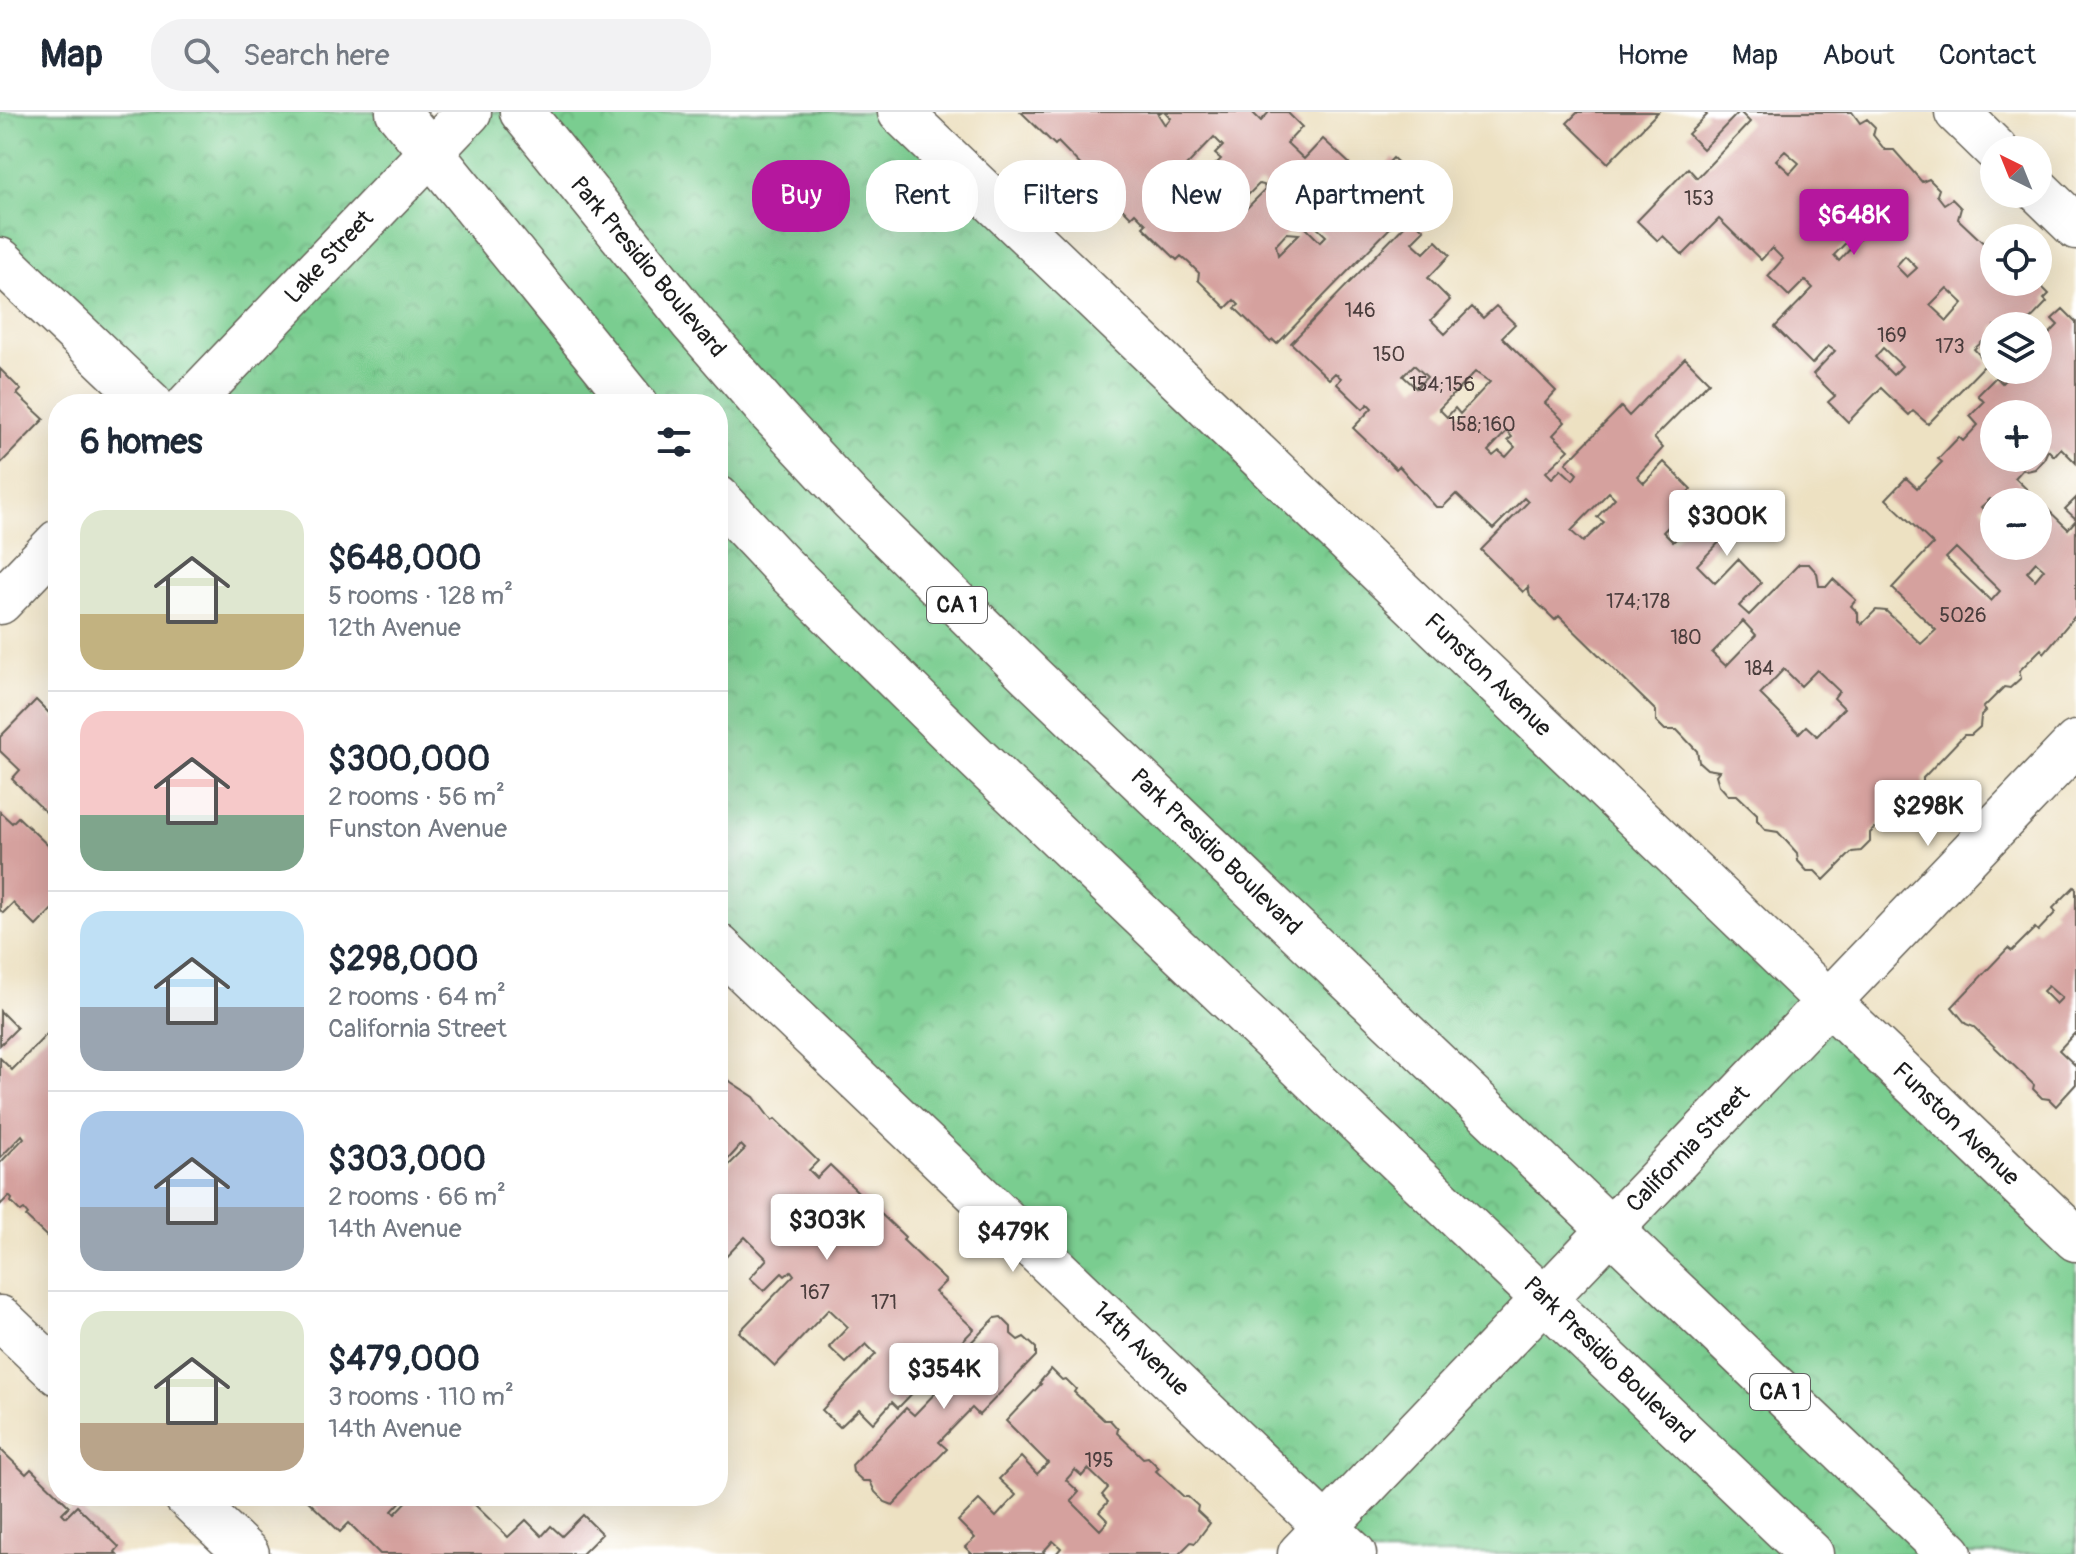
<!DOCTYPE html>
<html lang="en">
<head>
<meta charset="utf-8">
<style>
  :root { --surface:#fff; --page:#f2f2f3; --text:#1f2937; --muted:#747a83; --line:#e0e1e3; --accent:#b5179e }
  body { margin:0; font-family:Pangolin,sans-serif; background:var(--page); color:var(--text); height:100vh; display:flex; flex-direction:column; font-size:30px; white-space:nowrap }
  * { box-sizing:border-box; margin:0 }
  p { font-size:26px; color:var(--muted) }
  .icon { flex:none; width:44px; height:44px; fill:none; stroke:currentColor; stroke-width:2; stroke-linecap:round; stroke-linejoin:round }
  .map { position:relative; flex:1; overflow:hidden }
  .panel { position:absolute; left:48px; top:282px; width:680px; height:1112px; display:flex; flex-direction:column; background:var(--surface); border-radius:32px; box-shadow:0 8px 32px #0002 }
  .panel>* { flex:none }
  .guide { position:absolute; left:752px; top:48px; width:760px; height:72px; display:flex; gap:16px }
  .needle { width:52px; rotate:317deg }
  .controls { position:absolute; left:1980px; top:24px; display:grid; gap:16px }
  .controls a { display:grid; place-items:center; width:72px; height:72px; border-radius:50%; background:var(--surface); box-shadow:0 8px 32px #0002; font-size:40px }
  .price { position:absolute; translate:-50% -68px; padding:0 18px; border-radius:8px; background:#fff; color:#222; font-size:26px; line-height:52px; filter:drop-shadow(0 2px 4px #0008) }
  .price::after { content:''; position:absolute; left:50%; top:48px; width:24px; height:18px; margin-left:-12px; background:inherit; clip-path:polygon(0 0,100% 0,50% 100%) }
  .price.current { background:var(--accent); color:#fff }
  ul { padding:0; list-style:none }
  li { display:flex; align-items:center; gap:24px; height:200px; padding:0 32px }
  li+li { border-top:2px solid var(--line) }
  li span { display:grid; place-items:center; flex:none; width:224px; height:160px; border-radius:24px; color:#555 }
  li>.icon { margin-inline-start:auto }
  span .icon { width:96px; height:96px; fill:#fffc; stroke-width:1 }
  li b { font-size:34px }
  h2 { display:flex; justify-content:space-between; align-items:center; height:96px; padding:0 32px; font-size:34px }
  .chip { padding:0 28px; border-radius:32px; background:var(--surface); box-shadow:0 8px 32px #0002; font-size:28px; line-height:72px }
  .chip.current { background:var(--accent); color:#fff }
  header { display:flex; align-items:center; gap:48px; box-sizing:border-box; height:112px; padding:0 40px; background:var(--surface); border-bottom:2px solid var(--line) }
  header strong { font-size:38px }
  nav { display:flex; gap:44px; margin-inline-start:auto; font-size:28px }
  .search { width:560px; height:72px; background:var(--page); display:flex; align-items:center; gap:20px; box-sizing:border-box; padding:0 28px; border-radius:32px; color:var(--muted); font-size:30px }
  .map>svg:first-child { display:block }
  .park { fill:url(#park-crowns); stroke:#4b7456; stroke-width:2 }
  .building { fill:#d5a19e; fill-rule:evenodd }
  .lines { fill:none; stroke-linecap:round; stroke-linejoin:round }
  .minor-casing { stroke:#656156; stroke-width:47 }
  .major-casing { stroke:#656156; stroke-width:47 }
  .highway-casing { stroke:#656156; stroke-width:47 }
  .minor { stroke:#fff; stroke-width:44 }
  .major { stroke:#fff; stroke-width:44 }
  .highway { stroke:#fff; stroke-width:44 }
  .labels { text-anchor:middle; dominant-baseline:central; stroke-width:8; stroke-linejoin:round; paint-order:stroke }
  .number-label { font-size:20px; fill:#4a3d3c }
  .shield { fill:#fff; stroke:#606060; stroke-width:2 }
  .shield-label { font-size:22px; font-weight:bold; fill:#1c1c1c }
  .street-label { font-size:24px; fill:#1c1c1c; stroke:#fff }
</style>
</head>
<body>
<header>
<strong>Map</strong>
<div class="search"><svg class="icon" aria-label="search" viewBox="0 0 24 24"><circle cx="10" cy="10" r="6"/><path d="M15 15l6 6"/></svg>Search here</div>
<nav><a>Home</a><a>Map</a><a>About</a><a>Contact</a></nav>
</header>
<div class="map">
<svg width="2076" height="1442" viewBox="0 0 2076 1442">
  <defs>
    <pattern id="park-crowns" width="20" height="18" patternUnits="userSpaceOnUse" patternTransform="scale(2)"><rect width="20" height="18" fill="#7acd90"/><path d="M2 6a3 3 0 1 1 6 0M12 15a3 3 0 1 1 6 0" fill="none" stroke="#69af7c"/></pattern>
  </defs>
  <rect width="100%" height="100%" fill="#fff"/>
  <filter id="ink" filterUnits="userSpaceOnUse"><feTurbulence type="fractalNoise" baseFrequency=".0125" numOctaves="2"/><feDisplacementMap in="SourceGraphic" scale="16" xChannelSelector="R" yChannelSelector="G"/><feConvolveMatrix kernelMatrix="1 2 1 2 8 2 1 2 1" color-interpolation-filters="sRGB"/></filter>
  <filter id="wash" filterUnits="userSpaceOnUse"><feTurbulence type="fractalNoise" baseFrequency=".006" numOctaves="4" result="noise"/><feDisplacementMap in="SourceGraphic" scale="32" xChannelSelector="R" yChannelSelector="G"/><feGaussianBlur stdDeviation="1.8" result="paint"/><feColorMatrix in="noise" values="0 0 0 0 0 0 0 0 0 0 0 0 0 0 0 0 0 1.4 0 .05"/><feComposite in="paint" operator="in"/></filter>
  <g filter="url(#wash)">
    <rect width="100%" height="100%" fill="#ede1c2"/>
    <polygon class="park" points="0,0 398,0 431,40 469,0 900,0 2076,1127 2076,1442 1353,1442 718,835 718,292 150,292 0,152"/>
    <g id="blocks">
      <g class="building">
        <path d="M1021,0H1161L1158,2L1165,13L1171,6L1165,0H1252L1261,9L1269,0H1287L1302,15L1287,31L1304,47L1323,27L1349,51L1328,71L1338,81L1365,53L1376,64L1393,46L1427,78L1277,232L1273,228L1270,230L1235,196L1239,193L1234,188L1226,196L1198,168L1199,161L1189,151L1181,144L1177,148L1143,115L1146,112L1135,101L1131,105L1058,30L1055,33ZM1214,25L1223,34L1215,42L1221,47L1200,68L1186,54ZM1259,72L1264,73L1265,78L1247,96L1243,95L1242,89ZM1321,99L1325,103L1314,113L1326,124L1320,130L1305,115ZM1287,121L1299,122L1278,143L1276,133Z"/>
        <polygon points="1578,0 1658,0 1608,51 1567,11"/>
        <polygon points="1704,0 1739,0 1703,37 1688,22 1707,3"/>
        <path d="M1740,0H1852L1860,11L1867,7L1875,15L1873,23L1885,38H1894L1922,70L1929,67L1939,77L1937,83L1944,92L1952,87L1961,96L1958,107L1994,141V170H2037L2049,182L2044,187L2047,190L2024,214H1994V242L1982,230L1974,237L1987,251L1928,312L1913,299L1909,303L1881,276L1848,310L1828,290L1835,284L1813,262L1835,239L1828,234L1812,252L1775,215L1813,176L1805,168L1789,184L1768,164L1783,147L1772,136L1761,148L1719,107L1683,143L1663,124L1658,129L1637,109L1688,56L1697,66L1750,10ZM1785,39L1799,51L1790,61L1776,48ZM1868,108L1873,113L1839,149L1834,143ZM1905,144L1917,156L1907,165L1896,154ZM1947,176L1963,191L1947,209L1930,193ZM1883,236L1902,254L1893,263L1875,245Z"/>
        <path d="M1412,106L1424,118L1412,130L1424,141L1436,129L1450,143L1428,166L1450,188L1431,208L1445,222L1472,195L1483,206L1496,194L1515,212L1502,225L1556,279L1545,291L1565,310L1553,323L1569,338L1546,360L1552,366L1561,357L1573,368L1577,362L1566,351L1621,295L1629,304L1685,246L1709,270L1654,326L1663,336L1637,364L1644,371L1664,350L1691,377L1671,397L1679,404L1663,420L1673,430L1710,392L1733,416L1697,453L1715,471L1738,447L1761,471L1739,494L1749,503L1799,452H1809L1817,461L1819,474H1827L1833,467L1856,488L1851,494L1858,501V509L1862,512L1876,498L1886,499L1921,532L1936,518L1892,476L1933,432L1886,387L1906,366L1917,376L1942,350L1938,347L1959,325L1963,329L1978,313L1970,304L1984,290L1978,283L1996,265L2002,271L2014,258H2038V234L2058,213L2052,207L2063,197L2076,210V351L2061,336L2054,344L2048,338L2044,347L2035,357L2027,359L2023,357L2015,366L2068,417L2076,408V503L2044,541L2041,537L2019,559L2021,566L2010,576L2004,575L1983,596L1986,599L1981,604L1980,615L1971,623H1964L1923,666V676L1913,686H1905L1870,721V730L1861,739L1852,740L1824,768L1815,759H1807L1798,749L1797,741L1778,720L1766,718L1757,708V702L1737,683H1728L1719,673L1716,663L1719,659L1707,657L1699,650L1697,639L1677,618H1665L1656,609V599L1559,504L1555,508L1530,484L1528,475L1523,480L1481,438L1528,390L1524,386L1493,417L1456,382L1443,395H1436L1399,354L1396,357L1353,316L1372,296L1368,292L1363,297L1337,272L1341,266L1335,261L1329,267L1291,231ZM1414,253L1427,265L1416,276L1403,264ZM1475,260L1490,270L1460,302L1455,296L1447,305L1439,297ZM1994,302H2038V346H1994ZM1507,319L1512,325L1508,328L1515,335L1506,345L1499,339L1493,344L1488,339ZM1609,380L1615,386L1597,405L1604,410L1583,430L1571,419ZM1990,387L1993,390H2038V434H1994V408L1981,395ZM1956,436L2000,479L1991,489L1946,446ZM2036,450L2044,457L2035,468L2027,460ZM1743,509L1756,523L1726,554L1712,541ZM1784,557L1801,574L1817,558L1839,579L1834,586L1844,596L1817,624L1806,614L1799,621L1760,582Z"/>
        <polygon points="0,257 21,278 17,282 44,307 0,352"/>
        <polygon points="2076,386 2076,407 2065,397"/>
        <polygon points="36,588 58,610 58,712 12,667 20,658 0,639 0,625"/>
        <polygon points="0,700 12,711 18,705 58,743 58,791 36,814 13,791 3,801 0,798"/>
        <path d="M2074,775L2076,777V924L2074,922L2059,938L2076,954V972L2056,994L2049,987L2042,986L2033,977L2034,973L1974,915L1966,912L1952,895L2008,836L2012,839L2035,816L2038,819L2056,800L2053,796ZM2048,874L2062,886L2056,892L2043,879Z"/>
        <polygon points="0,899 17,916 0,933"/>
        <polygon points="48,921 58,931 58,1135 26,1105 28,1103 24,1098 21,1100 11,1090 12,1087 9,1084 0,1093 0,1051 24,1026 22,1023 0,1046 0,946 12,958"/>
        <path d="M718,958L731,970L754,985L772,1009L775,1007L818,1049L809,1058L817,1066L830,1053L905,1125L903,1128L946,1169L935,1180L974,1217L898,1296L892,1290L873,1311L859,1297L840,1315L822,1298L876,1242L866,1232L846,1251L829,1235L848,1215L829,1197L775,1254L739,1220L794,1163L791,1159L785,1164L782,1161L764,1179L750,1166L767,1147L745,1125L718,1153ZM741,1033L745,1037L725,1057L722,1054Z"/>
        <polygon points="1001,1205 1011,1215 1011,1222 1018,1228 1024,1225 1036,1236 1036,1244 979,1303 972,1296 939,1330 947,1337 893,1393 885,1390 875,1380 870,1369 863,1369 853,1360 852,1353 906,1296 914,1303 944,1272 937,1265 995,1206"/>
        <path d="M1051,1257L1062,1268L1066,1267L1076,1277L1074,1280L1104,1308H1110L1118,1317L1117,1321L1143,1346L1148,1345L1159,1356L1156,1359L1184,1385H1188L1198,1394L1197,1399L1210,1411L1195,1431L1191,1430L1179,1442H1056L1061,1436L1053,1429L1043,1440L1045,1442H972L965,1435L975,1426L958,1409L979,1388L996,1405L1016,1383L999,1367L1021,1345L1037,1362L1048,1351L1006,1309L1041,1272L1039,1271ZM1088,1357L1108,1376L1102,1383L1108,1390L1099,1400L1108,1409L1100,1418L1071,1389L1079,1380L1066,1368L1075,1358L1082,1364Z"/>
        <polygon points="0,1337 26,1362 31,1357 69,1394 62,1401 66,1405 77,1394 119,1435 115,1440 117,1442 0,1442"/>
        <polygon points="303,1384 406,1384 392,1399 395,1402 412,1384 480,1384 473,1391 508,1425 526,1408 542,1424 551,1414 562,1424 583,1403 602,1422 582,1442 380,1442 349,1411 340,1420"/>
      </g>
    </g>
  </g>
  <g filter="url(#ink)">
    <use href="#blocks" fill-opacity="0" stroke="#656156" stroke-width="2"/>
    <g class="lines">
      <defs>
        <g id="minor">
          <polyline points="900,0 2076,1127"/>
          <polyline points="1957,0 1996,38"/>
          <polyline points="2038,78 2076,115"/>
          <polyline points="0,148 151,292"/>
          <polyline points="189,292 469,0"/>
          <polyline points="0,490 58,430"/>
          <polyline points="718,834 1354,1442"/>
          <polyline points="0,1206 58,1261"/>
          <polyline points="186,1384 247,1442"/>
          <polyline points="1300,1442 1544,1187"/>
        </g>
        <polyline id="major" points="1544,1187 2076,631"/>
        <g id="highway">
          <polyline points="398,0 635,292"/>
          <polyline points="522,0 691,209 770,300 851,387 1030,563 1950,1442"/>
          <polyline points="718,386 782,454 963,633 1811,1442"/>
        </g>
      </defs>
      <use href="#minor" class="minor-casing"/>
      <use href="#major" class="major-casing"/>
      <use href="#highway" class="highway-casing"/>
      <use href="#minor" class="minor"/>
      <use href="#major" class="major"/>
      <use href="#highway" class="highway"/>
    </g>
  </g>
  <g class="labels">
    <g class="number-label">
      <text x="1699" y="86">153</text>
      <text x="1360" y="198">146</text>
      <text x="1892" y="223">169</text>
      <text x="1950" y="234">173</text>
      <text x="1389" y="242">150</text>
      <text x="1442" y="272">154;156</text>
      <text x="1482" y="312">158;160</text>
      <text x="1638" y="489">174;178</text>
      <text x="1963" y="503">5026</text>
      <text x="1686" y="525">180</text>
      <text x="1759" y="556">184</text>
      <text x="815" y="1180">167</text>
      <text x="884" y="1190">171</text>
      <text x="1099" y="1348">195</text>
    </g>
    <g class="shield">
      <rect x="927" y="475" width="60" height="36" rx="6"/>
      <rect x="1750" y="1262" width="60" height="36" rx="6"/>
    </g>
    <g class="shield-label">
      <text x="957" y="493">CA 1</text>
      <text x="1780" y="1280">CA 1</text>
    </g>
    <g class="street-label">
      <text transform="translate(329 145) rotate(-47)">Lake Street</text>
      <text transform="translate(648 155) rotate(50)">Park Presidio Boulevard</text>
      <text transform="translate(1488 563) rotate(44)">Funston Avenue</text>
      <text transform="translate(1216 740) rotate(44)">Park Presidio Boulevard</text>
      <text transform="translate(1956 1012) rotate(44)">Funston Avenue</text>
      <text transform="translate(1688 1037) rotate(-46)">California Street</text>
      <text transform="translate(1141 1237) rotate(44)">14th Avenue</text>
      <text transform="translate(1609 1248) rotate(44)">Park Presidio Boulevard</text>
    </g>
  </g>
</svg>
<div class="controls">
<a><svg class="needle" viewBox="-14 -14 28 28"><path d="M0-13l5 13h-10z" fill="#e53935"/><path d="M0 13l5-13h-10z" fill="#747a83"/></svg></a>
<a><svg class="icon" aria-label="locate" viewBox="0 0 24 24"><circle cx="12" cy="12" r="6"/><path d="M12 2v4M12 18v4M2 12h4M18 12h4"/></svg></a>
<a><svg class="icon" aria-label="layers" viewBox="0 0 24 24"><path d="M12 4l9 5-9 5-9-5zM3 14l9 5 9-5"/></svg></a>
<a>+</a>
<a>−</a>
</div>
<b class="price current" style="left:1854px;top:145px">$648K</b>
<b class="price" style="left:1727px;top:446px">$300K</b>
<b class="price" style="left:1928px;top:736px">$298K</b>
<b class="price" style="left:827px;top:1150px">$303K</b>
<b class="price" style="left:1013px;top:1162px">$479K</b>
<b class="price" style="left:944px;top:1299px">$354K</b>
<div class="guide">
<a class="chip current">Buy</a>
<a class="chip">Rent</a>
<a class="chip">Filters</a>
<a class="chip">New</a>
<a class="chip">Apartment</a>
</div>
<section class="panel">
<h2>6 homes<svg class="icon" aria-label="filters" viewBox="0 0 24 24"><path d="M4 7h16M4 17h16"/><circle cx="9" cy="7" r="2"/><circle cx="15" cy="17" r="2"/></svg></h2>
<ul>
<li><span style="background:linear-gradient(#dfe7d0 65%,#c2b280 0)"><svg class="icon" aria-label="home" viewBox="0 0 24 24"><path d="M3 11l9-7 9 7M6 9v11h12V9"/></svg></span><div><b>$648,000</b><p>5 rooms · 128 m²</p><p>12th Avenue</p></div></li>
<li><span style="background:linear-gradient(#f6c9c9 65%,#7fa58c 0)"><svg class="icon" aria-label="home" viewBox="0 0 24 24"><path d="M3 11l9-7 9 7M6 9v11h12V9"/></svg></span><div><b>$300,000</b><p>2 rooms · 56 m²</p><p>Funston Avenue</p></div></li>
<li><span style="background:linear-gradient(#bfe0f5 60%,#9aa5b1 0)"><svg class="icon" aria-label="home" viewBox="0 0 24 24"><path d="M3 11l9-7 9 7M6 9v11h12V9"/></svg></span><div><b>$298,000</b><p>2 rooms · 64 m²</p><p>California Street</p></div></li>
<li><span style="background:linear-gradient(#a9c7e8 60%,#9aa5b1 0)"><svg class="icon" aria-label="home" viewBox="0 0 24 24"><path d="M3 11l9-7 9 7M6 9v11h12V9"/></svg></span><div><b>$303,000</b><p>2 rooms · 66 m²</p><p>14th Avenue</p></div></li>
<li><span style="background:linear-gradient(#dfe7d0 70%,#b9a48a 0)"><svg class="icon" aria-label="home" viewBox="0 0 24 24"><path d="M3 11l9-7 9 7M6 9v11h12V9"/></svg></span><div><b>$479,000</b><p>3 rooms · 110 m²</p><p>14th Avenue</p></div></li>
</ul>
</section>
</div>
</body>
</html>
